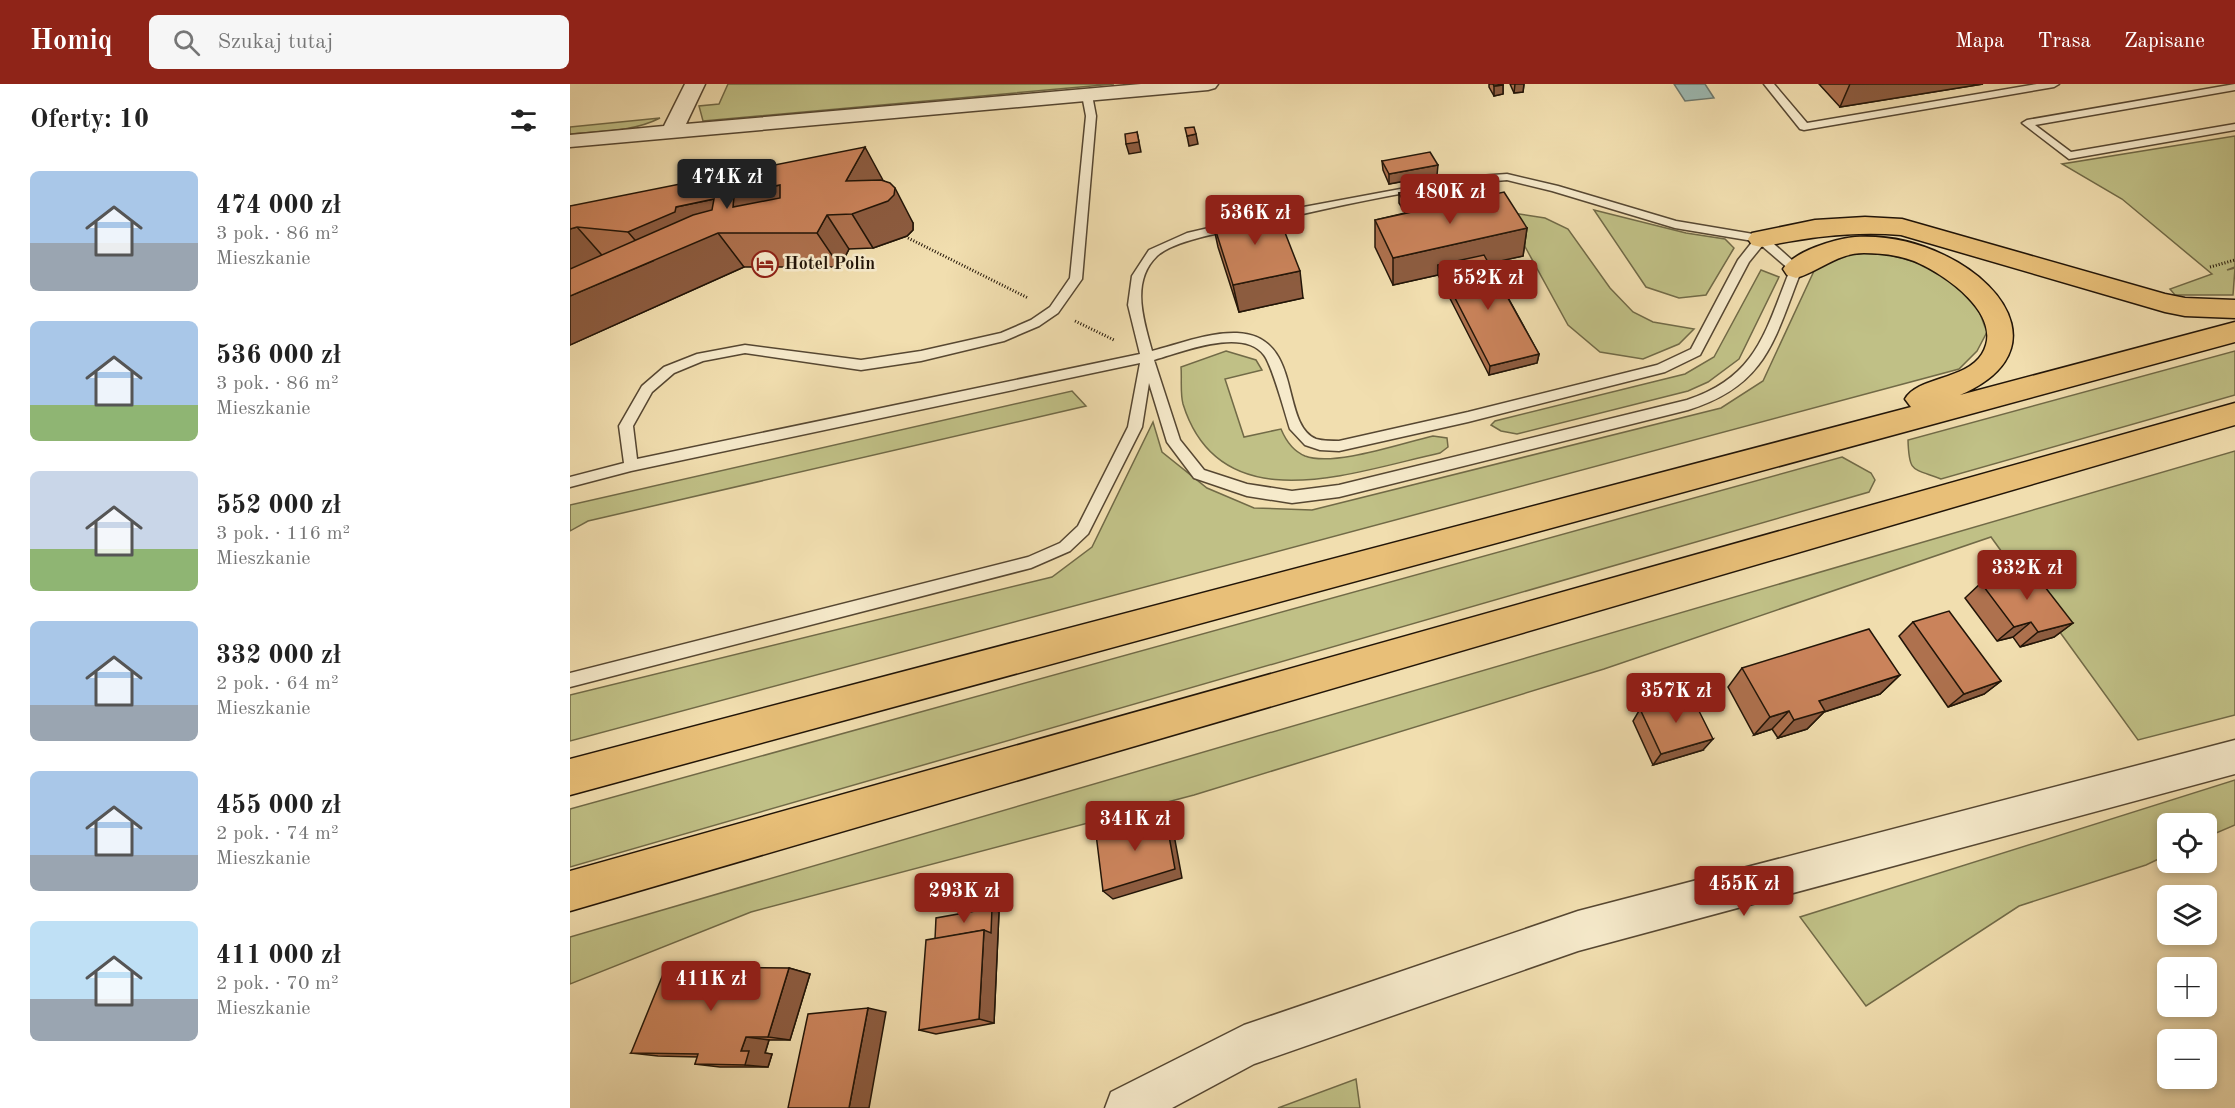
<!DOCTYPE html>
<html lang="pl">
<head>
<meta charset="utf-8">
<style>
  :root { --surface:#fff; --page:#f6f6f6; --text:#222; --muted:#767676; --accent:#8f2418 }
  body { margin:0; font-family:"Old Standard TT",serif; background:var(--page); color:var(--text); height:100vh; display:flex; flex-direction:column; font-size:22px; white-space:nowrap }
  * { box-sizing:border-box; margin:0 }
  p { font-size:20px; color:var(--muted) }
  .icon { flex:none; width:33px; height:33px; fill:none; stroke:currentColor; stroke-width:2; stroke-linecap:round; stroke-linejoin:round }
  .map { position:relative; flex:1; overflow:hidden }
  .sheet { display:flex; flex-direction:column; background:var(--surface); width:570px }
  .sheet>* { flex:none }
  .fabs { position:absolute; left:1587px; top:729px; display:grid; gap:12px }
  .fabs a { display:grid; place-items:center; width:60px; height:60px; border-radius:9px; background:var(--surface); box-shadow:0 3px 9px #0003; font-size:30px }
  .price { position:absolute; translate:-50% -51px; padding:0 14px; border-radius:6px; background:var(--accent); color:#fff; font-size:20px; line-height:39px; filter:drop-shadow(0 2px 3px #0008) }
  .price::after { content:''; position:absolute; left:50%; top:36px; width:18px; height:14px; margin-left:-9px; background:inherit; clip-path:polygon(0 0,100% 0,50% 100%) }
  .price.active { background:#222; color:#fff }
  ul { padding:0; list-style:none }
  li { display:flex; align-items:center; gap:18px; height:150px; padding:0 30px }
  li span { display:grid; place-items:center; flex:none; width:168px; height:120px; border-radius:9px; color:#555 }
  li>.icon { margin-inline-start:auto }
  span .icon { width:72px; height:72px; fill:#fffc; stroke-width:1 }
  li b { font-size:26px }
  h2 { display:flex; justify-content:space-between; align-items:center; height:72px; padding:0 30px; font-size:26px }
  header { display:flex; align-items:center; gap:36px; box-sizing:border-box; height:84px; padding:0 30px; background:var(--accent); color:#fff }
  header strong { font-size:28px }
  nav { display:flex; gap:33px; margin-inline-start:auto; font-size:21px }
  .search { width:420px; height:54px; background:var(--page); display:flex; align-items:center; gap:15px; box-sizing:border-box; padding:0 21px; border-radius:9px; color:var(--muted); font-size:22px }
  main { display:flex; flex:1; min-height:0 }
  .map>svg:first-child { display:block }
  .green { fill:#c0c086; stroke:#716a47; stroke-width:1.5 }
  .water { fill:#9dbbb4; stroke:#6c796f; stroke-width:1.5 }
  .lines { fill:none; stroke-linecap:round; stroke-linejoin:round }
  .service-casing { stroke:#564732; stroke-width:3 }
  .minor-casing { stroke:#564732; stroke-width:3 }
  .tertiary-casing { stroke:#564732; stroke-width:3 }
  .motorway-casing { stroke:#221508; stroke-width:3 }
  .path { stroke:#221508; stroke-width:3; stroke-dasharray:1 2; stroke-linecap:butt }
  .service { fill:#f6eacb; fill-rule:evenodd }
  .minor { fill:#f6eacb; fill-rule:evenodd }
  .tertiary { fill:#f6eacb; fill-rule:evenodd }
  .motorway { fill:#e8bf78; fill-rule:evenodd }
  .wall { fill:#ae714e; stroke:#221508; stroke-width:1.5 }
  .shaded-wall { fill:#8d5c40; stroke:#221508; stroke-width:1.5 }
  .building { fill:#ca835b; stroke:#221508; stroke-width:1.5; fill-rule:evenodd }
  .labels { text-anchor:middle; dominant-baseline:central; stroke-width:5; stroke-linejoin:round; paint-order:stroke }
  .far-poi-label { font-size:18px; font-weight:bold; fill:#221508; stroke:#f6eacb; text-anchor:start }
</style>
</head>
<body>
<header>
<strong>Homiq</strong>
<div class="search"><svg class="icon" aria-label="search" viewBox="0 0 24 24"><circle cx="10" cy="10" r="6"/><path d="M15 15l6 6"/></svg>Szukaj tutaj</div>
<nav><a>Mapa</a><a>Trasa</a><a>Zapisane</a></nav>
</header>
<main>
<section class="sheet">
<h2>Oferty: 10<svg class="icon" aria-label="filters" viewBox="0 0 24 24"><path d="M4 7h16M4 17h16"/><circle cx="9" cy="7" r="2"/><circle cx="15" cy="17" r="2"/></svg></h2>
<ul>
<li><span style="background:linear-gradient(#a9c7e8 60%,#9aa5b1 0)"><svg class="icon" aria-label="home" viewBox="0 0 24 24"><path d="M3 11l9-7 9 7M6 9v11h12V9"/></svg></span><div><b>474 000 zł</b><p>3 pok. · 86 m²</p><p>Mieszkanie</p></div></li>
<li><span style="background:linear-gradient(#a9c7e8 70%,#8fb573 0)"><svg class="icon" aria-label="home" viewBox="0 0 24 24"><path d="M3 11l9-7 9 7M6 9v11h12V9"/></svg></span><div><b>536 000 zł</b><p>3 pok. · 86 m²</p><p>Mieszkanie</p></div></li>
<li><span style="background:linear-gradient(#c9d6e8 65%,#8fb573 0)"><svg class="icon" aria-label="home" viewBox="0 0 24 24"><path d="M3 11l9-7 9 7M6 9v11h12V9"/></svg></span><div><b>552 000 zł</b><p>3 pok. · 116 m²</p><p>Mieszkanie</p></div></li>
<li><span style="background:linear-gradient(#a9c7e8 70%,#9aa5b1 0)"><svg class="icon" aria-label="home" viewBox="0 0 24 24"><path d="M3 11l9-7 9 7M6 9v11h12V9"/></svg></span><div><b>332 000 zł</b><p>2 pok. · 64 m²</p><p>Mieszkanie</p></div></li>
<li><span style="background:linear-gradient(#a9c7e8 70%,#9aa5b1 0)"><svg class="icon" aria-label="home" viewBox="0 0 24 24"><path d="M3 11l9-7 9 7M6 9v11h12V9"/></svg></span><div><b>455 000 zł</b><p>2 pok. · 74 m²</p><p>Mieszkanie</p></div></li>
<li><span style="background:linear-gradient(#bfe0f5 65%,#9aa5b1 0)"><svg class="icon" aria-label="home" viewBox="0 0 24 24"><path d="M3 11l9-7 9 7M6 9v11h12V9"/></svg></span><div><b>411 000 zł</b><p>2 pok. · 70 m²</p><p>Mieszkanie</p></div></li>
</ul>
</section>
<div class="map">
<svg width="1665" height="1024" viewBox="0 0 1665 1024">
  <rect width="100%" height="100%" fill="#f1deaf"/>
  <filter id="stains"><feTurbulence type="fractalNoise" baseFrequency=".00333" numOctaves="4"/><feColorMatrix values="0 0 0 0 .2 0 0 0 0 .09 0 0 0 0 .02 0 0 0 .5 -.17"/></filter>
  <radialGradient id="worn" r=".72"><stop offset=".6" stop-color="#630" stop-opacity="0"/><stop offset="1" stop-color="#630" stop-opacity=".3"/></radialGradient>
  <g class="green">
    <polygon points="158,0 544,0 133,37 129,22 149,20"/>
    <path d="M90,34C63,48 30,47 0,50V43Z"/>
    <polygon points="1665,52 1665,183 1657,186 1665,184 1663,211 1605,211 1600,205 1642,190 1552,115 1492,80"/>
    <polygon points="1024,126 1116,149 1155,155 1164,164 1136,211 1109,214 1076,203"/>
    <polygon points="936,128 975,134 998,145 1040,204 1063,228 1083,238 1124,245 1109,260 1073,275 1030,268 998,241"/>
    <path d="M1304,168C1342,175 1380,186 1404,218C1410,226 1413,239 1417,248L1407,267L1389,285L0,657V611L482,493L522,463L583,338L592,368L637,404L684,424L742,426L1151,324L1193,297L1244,187L1270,170Z"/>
    <polygon points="1191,186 1209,193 1169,275 1138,298 1118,307 947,350 931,347 921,341 925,337 1115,290 1144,273"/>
    <path d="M656,267L686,276L692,286L655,295L674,353L711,345C716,357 723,367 735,372C764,383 832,359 863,352L877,354L878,363L870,369C783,388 650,439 613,320C610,309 612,294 611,283Z"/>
    <path d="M1665,267V311L1371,395C1342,384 1339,389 1338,356Z"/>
    <polygon points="502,307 516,322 18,437 0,447 0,421"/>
    <polygon points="1665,367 1665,631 1568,656 1421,453 1034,585 624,711 181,828 0,900 0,853"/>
    <polygon points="1272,373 1301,389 1305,396 1299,408 0,783 0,725"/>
    <polygon points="1665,696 1665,741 1637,753 1636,740 1598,740 1597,771 1576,781 1449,822 1296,922 1230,833"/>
    <polygon points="786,995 790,1024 708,1024"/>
  </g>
  <polygon class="water" points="1104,0 1135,0 1144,14 1115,17"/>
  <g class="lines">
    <defs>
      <g id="service">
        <polygon points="1194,0 1204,0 1237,39 1467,0 1489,0 1484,3 1234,46 1230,45"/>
        <polygon points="1665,0 1665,6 1465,41 1501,68 1665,40 1665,46 1499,75 1452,39 1457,36"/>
        <path d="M517,8L522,11L526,32L512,195L488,229L469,242L434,257L351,277L291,286L175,269L133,277L104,289L82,308L63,342L67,375L570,270L558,221L562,192L579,166L617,149L712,127L895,93L937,90L988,102L1106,137L1195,152L1232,185C1204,255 1198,301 1118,326L769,413L722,419L677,412L624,394L597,358L579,299L572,343L518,450L500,467L461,484L0,603V589L458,473L490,459L508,442L558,343L570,279L61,387L0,403V393L54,379L49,342L72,302L94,283L127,270L175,261L291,276L351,267L431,249L461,236L480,223L500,194L516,32L512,11ZM937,96L982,107L1105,144L1183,157L1168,176L1121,265L1087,281L898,328L769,357C762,357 753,357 746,355C709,339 734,252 667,249C638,248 609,260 582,267C574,237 560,198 587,172C603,157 650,149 673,144C757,124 851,102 937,96ZM1192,162L1220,186C1195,248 1187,293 1117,316L769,401L722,407L677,400L634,386L610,356L584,276C612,268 673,243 694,271C702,281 715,329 720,345L735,361L750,366L769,367L898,338L1095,288L1130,271L1179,178Z"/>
      </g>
      <polygon id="minor" points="115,0 135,0 116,40 571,0 648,0 645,4 638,6 0,63 0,51 94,42"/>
      <polygon id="tertiary" points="1665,656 1665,690 1008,867 684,980 602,1024 535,1024 541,1008 674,941 1008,827"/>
      <g id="motorway">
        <path d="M1295,133L1332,135L1595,210L1615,214L1665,216V234L1615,232L1595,228L1331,151C1283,147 1238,153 1191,163L1182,161L1178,155L1182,149L1245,136Z"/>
        <path d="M1285,153C1315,151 1347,158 1374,171C1443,204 1479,273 1390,311L1665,238V258L0,711V675L1341,323L1335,315C1347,293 1396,296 1412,270C1436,231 1373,189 1344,177C1328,171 1310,169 1294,169C1267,169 1250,187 1226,194L1217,191L1213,185C1224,167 1265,155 1285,153Z"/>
        <polygon points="1665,319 1665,341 0,827 0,787"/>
      </g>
    </defs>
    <use href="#service" class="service-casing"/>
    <use href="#minor" class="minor-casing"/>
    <use href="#tertiary" class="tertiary-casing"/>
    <use href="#motorway" class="motorway-casing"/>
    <g class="path">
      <polyline points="338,154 458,214"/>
      <polyline points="1640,183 1665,176"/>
      <polyline points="505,237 544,256"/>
    </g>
    <use href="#service" class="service"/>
    <use href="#minor" class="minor"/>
    <use href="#tertiary" class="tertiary"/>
    <use href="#motorway" class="motorway"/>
  </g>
  <g class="wall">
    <polygon points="919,0 933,0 933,10 924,12 919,3"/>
    <polygon points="940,0 954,0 953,8 944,9"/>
    <polygon points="1249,0 1413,0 1270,23"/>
    <polygon points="812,77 867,91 819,100 813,86"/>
    <polygon points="314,97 343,139 343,146 337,152 303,164 279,165 270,183 174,183 0,261 0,122"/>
    <polygon points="829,109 883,119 957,144 953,172 919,179 969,270 967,279 919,291 868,191 823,201 805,163 805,136 835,129 829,119"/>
    <polygon points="642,135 733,214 669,228 648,163"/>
    <polygon points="1411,499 1503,539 1484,553 1450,563 1443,553 1427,557 1395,514"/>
    <polygon points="1343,538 1431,597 1414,610 1378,623 1329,552"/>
    <polygon points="1172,584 1330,591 1310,610 1254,628 1237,645 1208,654 1202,645 1184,651 1158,603"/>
    <polygon points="1070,625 1133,666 1083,681 1063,637"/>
    <polygon points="422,824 429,828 424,939 366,950 349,946"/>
    <polygon points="219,884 240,890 220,956 199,956 195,969 202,970 198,983 150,983 125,980 128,973 88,972 61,969"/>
  </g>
  <g class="shaded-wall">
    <polygon points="945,0 954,0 953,8 944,9"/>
    <polygon points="1280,0 1413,0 1270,23"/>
    <polygon points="933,1 933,10 924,12 924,2"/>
    <polygon points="567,48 571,68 559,70 556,60"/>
    <polygon points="626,50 628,60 619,62 617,52"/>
    <polygon points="295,63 314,98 325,104 343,139 343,146 337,152 303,164 282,130 276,97"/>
    <polygon points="868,81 867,91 819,100 819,90"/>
    <polygon points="210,101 232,136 163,123 164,110"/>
    <polygon points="144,115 148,149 174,183 0,261 0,212 83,177 58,148 106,123"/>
    <polygon points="257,131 279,165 270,183 247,149"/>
    <polygon points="7,143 38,178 0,186 0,145"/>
    <polygon points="957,144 953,172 872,190 868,181 868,191 823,201 823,174"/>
    <polygon points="730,187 733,214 669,228 663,201"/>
    <polygon points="969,270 967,279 919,291 920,282"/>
    <polygon points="1461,538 1443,553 1427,557 1444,543"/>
    <polygon points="1503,539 1484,553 1450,563 1468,548"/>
    <polygon points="1330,591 1310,610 1254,628 1237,645 1208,654 1224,636 1249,617"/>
    <polygon points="1431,597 1414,610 1378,623 1394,610"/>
    <polygon points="1219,627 1202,645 1184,651 1200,633"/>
    <polygon points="1143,655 1133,666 1083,681 1091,670"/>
    <polygon points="595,730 602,740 612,794 543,815 533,807"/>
    <polygon points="422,824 429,828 424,939 409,935 414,846"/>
    <polygon points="219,884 240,890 220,956 198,953"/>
    <polygon points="298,924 316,928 299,1024 279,1024"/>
    <polygon points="176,953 199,956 195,969 202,970 198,983 175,981 171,967"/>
  </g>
  <g class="building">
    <polygon points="923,0 933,0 933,1 924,2"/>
    <polygon points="624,43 626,50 617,52 615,44"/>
    <polygon points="567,48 569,58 556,60 555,50"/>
    <path d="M295,63L276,97L311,96L320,99L325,104L324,111L318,117L282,130L257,131L247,149H148L0,212V185L123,131L142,126L144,115L106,123L105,128L58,148L7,143L0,145V122ZM210,101V114L163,123L164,110Z"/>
    <polygon points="860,68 868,81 819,90 812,77"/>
    <polygon points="873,100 883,119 839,128 829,109"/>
    <polygon points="934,108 957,144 823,174 805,136"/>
    <polygon points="705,123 730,187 663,201 642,135"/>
    <polygon points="914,171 969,270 920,282 868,181"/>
    <polygon points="1461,485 1503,539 1468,548 1461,538 1444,543 1411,499"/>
    <polygon points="1379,527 1431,597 1394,610 1343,538"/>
    <polygon points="1299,545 1330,591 1249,617 1255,627 1224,636 1219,627 1200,633 1172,584"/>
    <polygon points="1121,611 1143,655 1091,670 1070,625"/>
    <polygon points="595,730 605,785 533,807 526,750"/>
    <polygon points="422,824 421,849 414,846 365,855 366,834"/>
    <polygon points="414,846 409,935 349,946 356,856"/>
    <polygon points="96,883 219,884 198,953 176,953 171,967 179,967 175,981 125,980 128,970 61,969"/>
    <polygon points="298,924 279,1024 218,1024 238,930"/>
  </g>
  <defs>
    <symbol id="hotel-ring" viewBox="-11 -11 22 22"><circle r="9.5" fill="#f6eacb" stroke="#8f2418" stroke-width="1.5"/><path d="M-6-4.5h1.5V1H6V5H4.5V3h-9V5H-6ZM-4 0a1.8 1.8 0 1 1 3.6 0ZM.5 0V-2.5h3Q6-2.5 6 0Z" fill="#8f2418"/></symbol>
  </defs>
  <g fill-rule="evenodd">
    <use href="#hotel-ring" x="180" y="165" width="30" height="30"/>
  </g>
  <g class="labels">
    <g class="far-poi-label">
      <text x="214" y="180">Hotel Polin</text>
    </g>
  </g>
  <rect width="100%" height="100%" filter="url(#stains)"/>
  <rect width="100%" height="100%" fill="url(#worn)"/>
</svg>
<div class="fabs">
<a><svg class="icon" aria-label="locate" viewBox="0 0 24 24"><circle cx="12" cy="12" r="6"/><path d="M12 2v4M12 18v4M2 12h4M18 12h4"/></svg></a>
<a><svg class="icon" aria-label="layers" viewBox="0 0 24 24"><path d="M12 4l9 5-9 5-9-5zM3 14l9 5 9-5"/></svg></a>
<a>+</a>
<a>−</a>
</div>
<b class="price active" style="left:157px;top:126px">474K zł</b>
<b class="price" style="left:880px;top:141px">480K zł</b>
<b class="price" style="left:685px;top:162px">536K zł</b>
<b class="price" style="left:918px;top:227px">552K zł</b>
<b class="price" style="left:1457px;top:517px">332K zł</b>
<b class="price" style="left:1106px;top:640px">357K zł</b>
<b class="price" style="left:565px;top:768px">341K zł</b>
<b class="price" style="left:1174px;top:833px">455K zł</b>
<b class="price" style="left:394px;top:840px">293K zł</b>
<b class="price" style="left:141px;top:928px">411K zł</b>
</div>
</main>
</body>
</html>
